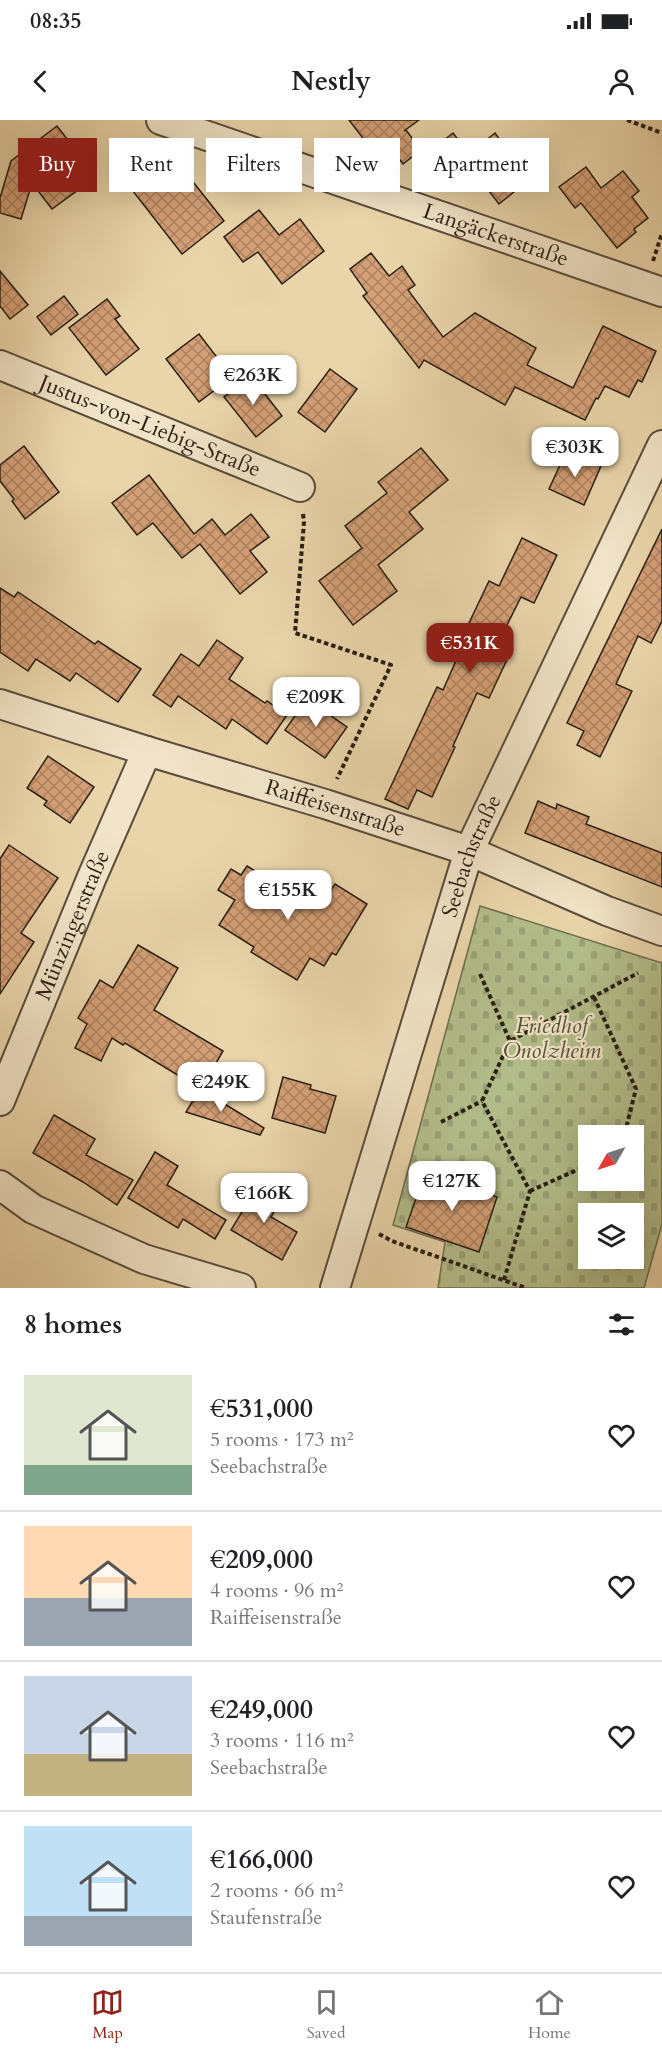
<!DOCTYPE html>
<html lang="en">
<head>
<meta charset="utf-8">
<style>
  :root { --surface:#fff; --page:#f6f6f6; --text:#202124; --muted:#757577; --line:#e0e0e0; --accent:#8f2418 }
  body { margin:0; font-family:Cardo,serif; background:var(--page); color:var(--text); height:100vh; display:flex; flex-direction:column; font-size:22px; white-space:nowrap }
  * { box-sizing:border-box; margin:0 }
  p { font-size:20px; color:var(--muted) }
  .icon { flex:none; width:33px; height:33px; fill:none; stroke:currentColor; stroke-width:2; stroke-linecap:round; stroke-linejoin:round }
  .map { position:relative; height:1168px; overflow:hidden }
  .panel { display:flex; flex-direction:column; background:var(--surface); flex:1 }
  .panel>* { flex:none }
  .top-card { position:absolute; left:18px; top:18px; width:627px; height:54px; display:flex; gap:12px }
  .needle { width:39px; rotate:231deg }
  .fabs { position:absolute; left:578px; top:1005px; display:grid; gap:12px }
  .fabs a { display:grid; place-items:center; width:66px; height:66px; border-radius:0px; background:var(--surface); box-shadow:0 6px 24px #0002; font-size:30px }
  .price { position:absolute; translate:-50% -51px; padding:0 14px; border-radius:12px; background:#fff; color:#222; font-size:20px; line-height:39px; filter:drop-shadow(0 2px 3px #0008) }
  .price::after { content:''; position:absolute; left:50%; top:36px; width:18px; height:14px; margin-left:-9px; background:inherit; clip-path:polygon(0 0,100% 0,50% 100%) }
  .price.active { background:var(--accent); color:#fff }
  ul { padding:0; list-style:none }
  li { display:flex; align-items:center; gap:18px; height:150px; padding:0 24px }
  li+li { border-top:2px solid var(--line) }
  li span { display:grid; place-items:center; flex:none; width:168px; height:120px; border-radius:0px; color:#555 }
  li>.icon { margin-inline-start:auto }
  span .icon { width:72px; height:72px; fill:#fffc; stroke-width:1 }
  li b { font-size:26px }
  h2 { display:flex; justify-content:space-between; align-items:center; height:72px; padding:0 24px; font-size:26px }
  .tag { padding:0 21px; border-radius:0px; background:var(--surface); box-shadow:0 6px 24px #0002; font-size:21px; line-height:54px }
  .tag.active { background:var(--accent); color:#fff }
  .status { display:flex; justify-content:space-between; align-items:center; height:42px; padding:0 30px; background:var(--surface); direction:ltr }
  .status svg { height:16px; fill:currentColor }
  header { display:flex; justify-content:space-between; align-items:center; height:78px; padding:0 24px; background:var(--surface); font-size:27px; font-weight:700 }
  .tabs { display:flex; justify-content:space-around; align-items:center; height:84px; border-top:2px solid var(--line); background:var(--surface); font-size:16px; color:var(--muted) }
  .tabs a { display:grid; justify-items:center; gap:3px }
  .tabs .active { color:var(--accent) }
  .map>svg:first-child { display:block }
  .cemetery { fill:url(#cemetery-stones); stroke:#6e6e50; stroke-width:1.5; fill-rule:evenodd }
  .building { fill:url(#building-cross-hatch); stroke:#291f14; stroke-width:1.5 }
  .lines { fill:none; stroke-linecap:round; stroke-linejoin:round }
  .minor-casing { stroke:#594c3a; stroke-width:32 }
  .path { stroke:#291f14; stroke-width:4; stroke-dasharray:4.5 3; stroke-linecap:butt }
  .minor { stroke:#f1e4c8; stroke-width:28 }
  .labels { text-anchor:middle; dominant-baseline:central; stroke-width:4.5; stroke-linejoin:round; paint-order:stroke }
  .street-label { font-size:22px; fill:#291f14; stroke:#f1e4c8 }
  .park-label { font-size:22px; font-style:italic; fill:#524f38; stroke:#f1e4c8 }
</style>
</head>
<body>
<div class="status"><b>08:35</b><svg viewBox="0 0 49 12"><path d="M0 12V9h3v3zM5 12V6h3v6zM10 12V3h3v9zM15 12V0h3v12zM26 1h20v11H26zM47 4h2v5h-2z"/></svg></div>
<header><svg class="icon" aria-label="back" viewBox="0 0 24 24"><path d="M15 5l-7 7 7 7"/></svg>Nestly<svg class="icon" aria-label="person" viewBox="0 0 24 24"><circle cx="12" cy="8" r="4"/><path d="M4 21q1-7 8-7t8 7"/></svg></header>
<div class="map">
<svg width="662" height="1168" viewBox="0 0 662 1168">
  <defs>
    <pattern id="cemetery-stones" width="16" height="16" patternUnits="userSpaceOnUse" patternTransform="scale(1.5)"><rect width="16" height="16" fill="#b3be8b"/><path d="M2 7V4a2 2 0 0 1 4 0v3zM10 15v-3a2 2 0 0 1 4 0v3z" fill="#9aa377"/></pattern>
    <pattern id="building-cross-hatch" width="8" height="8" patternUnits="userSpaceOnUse" patternTransform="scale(1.5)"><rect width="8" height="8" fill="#d5a076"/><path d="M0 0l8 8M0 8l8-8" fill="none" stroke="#ad8260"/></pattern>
  </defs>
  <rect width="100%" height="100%" fill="#ead5aa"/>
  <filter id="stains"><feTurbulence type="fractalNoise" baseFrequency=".00333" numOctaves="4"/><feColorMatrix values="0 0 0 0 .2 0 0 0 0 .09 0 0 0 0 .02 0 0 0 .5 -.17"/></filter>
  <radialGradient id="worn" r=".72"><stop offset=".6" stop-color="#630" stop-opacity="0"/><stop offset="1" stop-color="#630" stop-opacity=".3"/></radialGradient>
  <path class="cemetery" d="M480,786L662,843V1104L644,1168H438L445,1122L393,1105ZM588,1016H633V1060H588ZM588,1094H633V1138H588Z"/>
  <g class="building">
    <polygon points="349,0 419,0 404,11 406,10 421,30 403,44 388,24 375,34"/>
    <polygon points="57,6 71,24 52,38 78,70 52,89 32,63 21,99 0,93 0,78 11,41"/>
    <polygon points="453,13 469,34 495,13 510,33 514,30 535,55 499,84 468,44 435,69 415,43"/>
    <polygon points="140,35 150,48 156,43 176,69 190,58 224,101 182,134 118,52"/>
    <polygon points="586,47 601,68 623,51 639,71 632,77 648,98 634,109 636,112 617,128 581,83 575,88 559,67"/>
    <polygon points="259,90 279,115 300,99 324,131 282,164 258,132 243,142 224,117"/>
    <polygon points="371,133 389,156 402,146 415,165 408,170 443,217 475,193 536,228 527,245 573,268 603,206 656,231 642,262 638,260 629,277 605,266 598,279 596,278 585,300 515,267 505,285 424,240 419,248 363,176 367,173 350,149"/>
    <polygon points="0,151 28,185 10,199 0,186"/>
    <polygon points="64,176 78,194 51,215 37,197"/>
    <polygon points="107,179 120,196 115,199 139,229 106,255 69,208"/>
    <polygon points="199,214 232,257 199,282 166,239"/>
    <polygon points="330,249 357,269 325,312 298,292"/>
    <polygon points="251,256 282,296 256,317 224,277"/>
    <polygon points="24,326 59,372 25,399 12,381 14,379 0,361 0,345"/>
    <polygon points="421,328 448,360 409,392 423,409 378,445 397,471 353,505 319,461 362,428 345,406 387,373 378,362"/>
    <polygon points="567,330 601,346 584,385 549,369"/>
    <polygon points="149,355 194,414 212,399 225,415 251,394 269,417 250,431 267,452 240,474 200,424 182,438 153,403 137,415 112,383"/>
    <polygon points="662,409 662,501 651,523 638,516 616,564 632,571 600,637 577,625 584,611 567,603"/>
    <polygon points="522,418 557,435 534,483 521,477 498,523 512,529 489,578 477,573 453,626 455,627 432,677 417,670 408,689 385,679 437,567 443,570 463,525 459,524 489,461 499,466"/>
    <polygon points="0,468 14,477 18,472 95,524 98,521 141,549 118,582 76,553 70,561 36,539 28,551 0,532"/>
    <polygon points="217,520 243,538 229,559 265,583 267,581 287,595 267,624 232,599 226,609 178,576 171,587 153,575 181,534 199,546"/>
    <polygon points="307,579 347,607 325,638 285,610"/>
    <polygon points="48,636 94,667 70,703 44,685 47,681 27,668"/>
    <polygon points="538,681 556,689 557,684 589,697 586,704 662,733 662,767 525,713"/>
    <polygon points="9,725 58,758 21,813 34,822 0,874 0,739"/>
    <polygon points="247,746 291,773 295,767 322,784 335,764 367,784 336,835 332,833 324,846 310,838 297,860 251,832 254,827 219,805 235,780 218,770 231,749 241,755"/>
    <polygon points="138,825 178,848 154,890 223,931 212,950 219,954 207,973 125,923 123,925 112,918 101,941 75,928 87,904 78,898 100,860 113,868"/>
    <polygon points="283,957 311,965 310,969 336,976 325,1013 272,998"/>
    <polygon points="200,969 264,1008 260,1015 186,992"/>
    <polygon points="54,995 95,1019 86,1035 133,1060 117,1085 83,1062 33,1033"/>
    <polygon points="155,1032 178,1046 167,1065 226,1100 215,1119 183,1099 178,1108 128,1078"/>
    <polygon points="425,1053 497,1077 479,1132 406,1107"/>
    <polygon points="259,1064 282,1078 271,1097 297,1112 282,1140 231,1110"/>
  </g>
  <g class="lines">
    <defs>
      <g id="minor">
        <path id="s1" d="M161,0L662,172"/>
        <path id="s2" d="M0,245L300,367"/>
        <path id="s3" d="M0,584L147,631L325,684L469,731L607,791L662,811"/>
        <path id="s4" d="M0,981L92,757L147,631"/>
        <polyline points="0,1065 33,1089 144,1139 241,1168"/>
        <path id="s5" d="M335,1168L469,731L662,325"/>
      </g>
    </defs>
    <use href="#minor" class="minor-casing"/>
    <g class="path">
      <polyline points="627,0 662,13"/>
      <polyline points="653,141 662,113"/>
      <polyline points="303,394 304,402 295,513 391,545 337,659"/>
      <polyline points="480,854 510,921"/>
      <polyline points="594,877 636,969 624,1016"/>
      <polyline points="441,1002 482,981"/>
      <polyline points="530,1071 588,1045"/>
      <polyline points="379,1114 392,1121 526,1168"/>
      <polyline points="504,1160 530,1071 482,981 510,921 638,853"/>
    </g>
    <use href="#minor" class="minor"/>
  </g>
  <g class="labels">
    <g class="street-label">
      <text stroke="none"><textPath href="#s1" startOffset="354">Langäckerstraße</textPath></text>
      <text stroke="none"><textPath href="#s2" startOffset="162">Justus-von-Liebig-Straße</textPath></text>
      <text stroke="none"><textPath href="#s3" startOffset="351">Raiffeisenstraße</textPath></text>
      <text stroke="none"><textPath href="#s5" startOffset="453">Seebachstraße</textPath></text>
      <text stroke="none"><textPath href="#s4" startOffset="190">Münzingerstraße</textPath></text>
    </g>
    <g class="park-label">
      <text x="552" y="906">Friedhof<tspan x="552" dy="25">Onolzheim</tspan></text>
    </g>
  </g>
  <rect width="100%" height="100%" filter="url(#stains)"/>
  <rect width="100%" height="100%" fill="url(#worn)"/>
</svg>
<div class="fabs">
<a><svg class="needle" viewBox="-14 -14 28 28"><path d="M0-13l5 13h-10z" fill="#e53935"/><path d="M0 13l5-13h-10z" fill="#757577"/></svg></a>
<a><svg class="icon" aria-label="layers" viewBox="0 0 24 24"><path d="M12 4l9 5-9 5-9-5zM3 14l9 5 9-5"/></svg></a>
</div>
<b class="price" style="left:253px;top:286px">€263K</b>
<b class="price" style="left:575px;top:358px">€303K</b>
<b class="price active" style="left:470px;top:554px">€531K</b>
<b class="price" style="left:316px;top:608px">€209K</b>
<b class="price" style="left:288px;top:801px">€155K</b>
<b class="price" style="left:221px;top:993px">€249K</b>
<b class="price" style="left:452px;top:1092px">€127K</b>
<b class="price" style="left:264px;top:1104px">€166K</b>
<div class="top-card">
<a class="tag active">Buy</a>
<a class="tag">Rent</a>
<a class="tag">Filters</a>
<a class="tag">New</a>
<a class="tag">Apartment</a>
</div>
</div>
<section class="panel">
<h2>8 homes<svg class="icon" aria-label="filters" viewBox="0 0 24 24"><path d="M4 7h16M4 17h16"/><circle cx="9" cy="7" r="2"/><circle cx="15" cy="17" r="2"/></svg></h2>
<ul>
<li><span style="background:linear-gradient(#dfe7d0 75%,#7fa58c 0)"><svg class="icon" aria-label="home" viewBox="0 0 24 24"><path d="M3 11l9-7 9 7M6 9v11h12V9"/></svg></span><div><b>€531,000</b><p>5 rooms · 173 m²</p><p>Seebachstraße</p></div><svg class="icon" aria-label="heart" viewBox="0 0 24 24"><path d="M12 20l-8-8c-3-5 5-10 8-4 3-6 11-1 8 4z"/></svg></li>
<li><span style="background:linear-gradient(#ffd9b3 60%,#9aa5b1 0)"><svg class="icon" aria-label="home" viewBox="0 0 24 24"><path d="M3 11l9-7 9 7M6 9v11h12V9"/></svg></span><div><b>€209,000</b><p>4 rooms · 96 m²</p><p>Raiffeisenstraße</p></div><svg class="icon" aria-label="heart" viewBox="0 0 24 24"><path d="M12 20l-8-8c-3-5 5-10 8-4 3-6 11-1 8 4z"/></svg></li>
<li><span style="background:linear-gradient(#c9d6e8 65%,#c2b280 0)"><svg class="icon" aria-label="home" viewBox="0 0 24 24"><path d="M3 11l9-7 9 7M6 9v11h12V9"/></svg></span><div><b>€249,000</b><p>3 rooms · 116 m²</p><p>Seebachstraße</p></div><svg class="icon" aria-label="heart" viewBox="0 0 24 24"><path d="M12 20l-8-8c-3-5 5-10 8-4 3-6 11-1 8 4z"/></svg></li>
<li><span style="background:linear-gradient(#bfe0f5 75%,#9aa5b1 0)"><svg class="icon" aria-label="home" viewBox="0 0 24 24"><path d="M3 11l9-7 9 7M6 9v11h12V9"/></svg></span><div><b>€166,000</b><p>2 rooms · 66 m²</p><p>Staufenstraße</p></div><svg class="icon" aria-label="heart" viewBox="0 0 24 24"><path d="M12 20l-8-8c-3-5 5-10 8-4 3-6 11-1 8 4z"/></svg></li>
</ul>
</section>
<nav class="tabs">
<a class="active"><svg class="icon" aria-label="map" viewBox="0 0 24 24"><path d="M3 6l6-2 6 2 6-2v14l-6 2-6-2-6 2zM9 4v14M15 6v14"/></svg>Map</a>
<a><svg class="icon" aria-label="saved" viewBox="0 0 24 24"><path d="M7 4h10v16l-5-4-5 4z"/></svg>Saved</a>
<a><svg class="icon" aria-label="home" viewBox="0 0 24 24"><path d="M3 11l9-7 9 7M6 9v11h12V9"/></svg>Home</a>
</nav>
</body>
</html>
